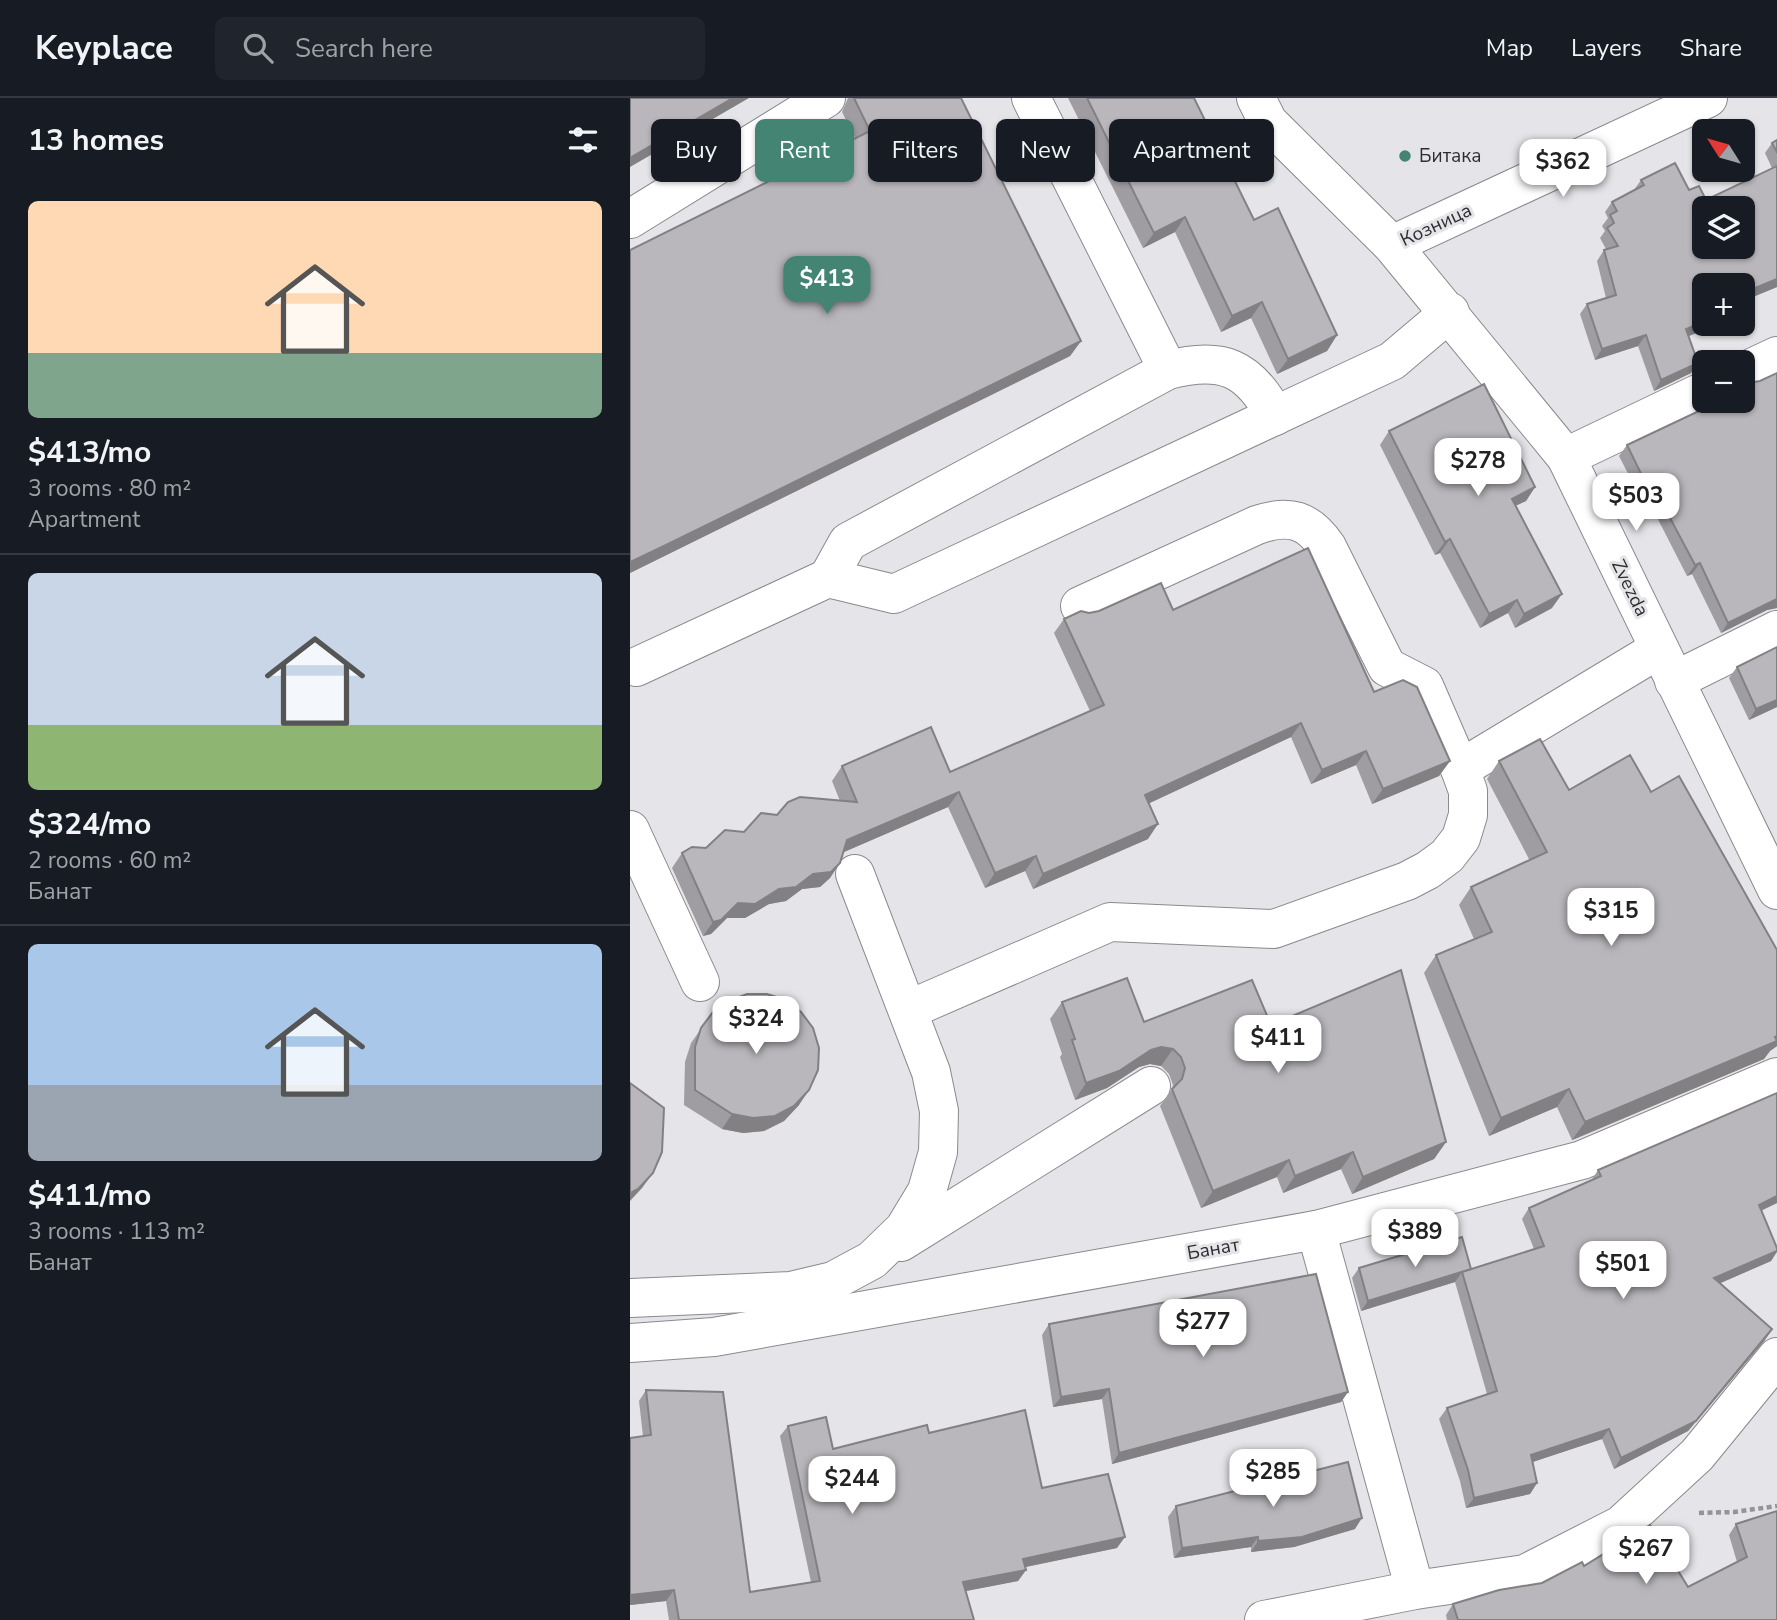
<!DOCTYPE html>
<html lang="en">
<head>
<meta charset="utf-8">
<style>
  :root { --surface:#171b24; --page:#20242c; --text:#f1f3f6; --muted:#9ea1a6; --line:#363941; --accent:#438473 }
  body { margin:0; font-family:"Nunito Sans",sans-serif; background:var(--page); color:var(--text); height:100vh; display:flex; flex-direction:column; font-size:26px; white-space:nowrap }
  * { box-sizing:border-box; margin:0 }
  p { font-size:23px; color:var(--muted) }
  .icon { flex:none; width:38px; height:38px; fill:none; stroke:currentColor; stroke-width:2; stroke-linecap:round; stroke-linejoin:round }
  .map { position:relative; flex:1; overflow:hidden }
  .drawer { display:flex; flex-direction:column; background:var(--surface); width:630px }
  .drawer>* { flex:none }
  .hud { position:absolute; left:21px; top:21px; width:665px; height:63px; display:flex; gap:14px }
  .needle { width:46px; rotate:307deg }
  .tools { position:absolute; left:1062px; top:21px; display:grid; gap:14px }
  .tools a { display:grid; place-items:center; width:63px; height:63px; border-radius:10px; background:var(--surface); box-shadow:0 2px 5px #0004; font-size:35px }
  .price { position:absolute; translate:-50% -60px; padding:0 16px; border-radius:14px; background:#fff; color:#222; font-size:23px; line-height:46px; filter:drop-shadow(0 2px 4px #0008) }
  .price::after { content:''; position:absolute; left:50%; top:42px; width:21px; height:16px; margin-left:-10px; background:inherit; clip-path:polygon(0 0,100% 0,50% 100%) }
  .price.active { background:var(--accent); color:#fff }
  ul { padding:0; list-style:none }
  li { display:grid; align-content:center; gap:14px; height:371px; padding:0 28px }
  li+li { border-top:2px solid var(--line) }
  li span { display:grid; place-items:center; height:217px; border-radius:10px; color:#555 }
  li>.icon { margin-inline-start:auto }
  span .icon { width:126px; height:126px; fill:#fffc; stroke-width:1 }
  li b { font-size:30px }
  h2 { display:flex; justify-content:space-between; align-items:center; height:84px; padding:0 28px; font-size:30px }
  .tag { padding:0 24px; border-radius:10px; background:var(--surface); box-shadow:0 2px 5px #0004; font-size:24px; line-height:63px }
  .tag.active { background:var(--accent); color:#fff }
  header { display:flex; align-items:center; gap:42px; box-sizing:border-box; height:98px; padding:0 35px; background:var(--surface); border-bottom:2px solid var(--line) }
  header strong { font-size:33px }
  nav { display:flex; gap:38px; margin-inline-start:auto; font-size:24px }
  .search { width:490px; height:63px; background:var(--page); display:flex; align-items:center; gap:18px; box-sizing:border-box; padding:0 24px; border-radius:10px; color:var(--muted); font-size:26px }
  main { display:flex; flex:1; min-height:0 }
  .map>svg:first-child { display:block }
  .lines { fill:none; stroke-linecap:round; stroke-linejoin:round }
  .minor-casing { stroke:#8b898d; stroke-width:40 }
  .path { stroke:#949396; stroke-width:4.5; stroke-dasharray:5 3.5; stroke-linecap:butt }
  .minor { stroke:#fff; stroke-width:38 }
  .wall { fill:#9f9da1 }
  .shaded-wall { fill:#828083 }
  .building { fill:#b9b7bb; stroke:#828083; stroke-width:2; fill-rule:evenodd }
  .poi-dot { fill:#438473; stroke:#e5e4e8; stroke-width:2.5 }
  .labels { text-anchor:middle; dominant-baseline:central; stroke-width:6; stroke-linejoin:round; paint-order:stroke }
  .poi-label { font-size:19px; fill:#2e2e2f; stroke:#e5e4e8; text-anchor:start }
  .street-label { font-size:19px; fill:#2e2e2f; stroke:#e5e4e8 }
</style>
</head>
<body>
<header>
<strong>Keyplace</strong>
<div class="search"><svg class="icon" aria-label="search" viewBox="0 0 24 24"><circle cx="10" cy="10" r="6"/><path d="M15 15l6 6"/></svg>Search here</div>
<nav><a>Map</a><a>Layers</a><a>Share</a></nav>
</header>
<main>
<section class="drawer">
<h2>13 homes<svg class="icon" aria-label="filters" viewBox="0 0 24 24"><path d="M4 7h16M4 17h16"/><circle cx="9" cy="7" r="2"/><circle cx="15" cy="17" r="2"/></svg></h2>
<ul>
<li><span style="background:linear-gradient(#ffd9b3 70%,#7fa58c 0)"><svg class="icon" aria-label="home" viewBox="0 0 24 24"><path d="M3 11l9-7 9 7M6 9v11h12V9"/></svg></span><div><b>$413/mo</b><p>3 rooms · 80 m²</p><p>Apartment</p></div></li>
<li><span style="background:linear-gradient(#c9d6e8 70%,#8fb573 0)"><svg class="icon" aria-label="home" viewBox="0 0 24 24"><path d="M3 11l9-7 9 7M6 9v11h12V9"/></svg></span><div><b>$324/mo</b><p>2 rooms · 60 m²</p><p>Банат</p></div></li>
<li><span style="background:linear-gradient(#a9c7e8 65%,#9aa5b1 0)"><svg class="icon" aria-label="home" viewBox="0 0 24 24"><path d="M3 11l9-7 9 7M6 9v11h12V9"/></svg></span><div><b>$411/mo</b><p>3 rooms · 113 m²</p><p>Банат</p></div></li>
</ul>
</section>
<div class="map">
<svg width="1147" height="1522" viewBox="0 0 1147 1522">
  <rect width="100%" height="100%" fill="#e5e4e8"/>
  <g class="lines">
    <defs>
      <g id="minor">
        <polyline points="401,0 538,272"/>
        <polyline points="626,0 638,24 762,147 936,359 1147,792"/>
        <polyline points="0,121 196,0"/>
        <polyline points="762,147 1078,0"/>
        <polyline points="1113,274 1147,258"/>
        <polyline points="936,359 1074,293"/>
        <path d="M198,480L218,444L538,272C592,258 619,269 645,318"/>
        <path d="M450,508L627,427C659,416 678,421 697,449L757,569L794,588L830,671"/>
        <polyline points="6,569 198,480 264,496 762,263 820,214"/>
        <polyline points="1044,583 1147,532"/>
        <polyline points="0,732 70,884"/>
        <polyline points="278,912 480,824 644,831 777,783 798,772 817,758 831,740 838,717 838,693 830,671 1029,551"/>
        <polyline points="686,1132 785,1492"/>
        <polyline points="271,1144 521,988"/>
        <polyline points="0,1200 161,1193 203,1183 242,1162 274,1131 297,1093 308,1054 309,1013 301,974 225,776"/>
        <polyline points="0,1245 84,1239 686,1132 952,1062 1147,979"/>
        <polyline points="634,1522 785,1492 895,1476 991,1427 1067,1357 1147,1259"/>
      </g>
    </defs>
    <use href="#minor" class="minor-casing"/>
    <polyline class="path" points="1069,1415 1104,1414 1147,1408"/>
    <use href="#minor" class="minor"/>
  </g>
  <g class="wall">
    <polygon points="218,0 331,0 451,243 440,258 0,475 0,152 225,40 212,14"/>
    <polygon points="438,0 564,0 624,122 707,237 697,253 647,276 621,220 591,234 545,134 513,150"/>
    <polygon points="1147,42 1147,189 1113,203 1113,187 1074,187 1088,226 1059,238 1061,275 1024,293 1008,248 965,262 950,216 957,206 976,200 967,163 974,152 976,151 970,140 975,133 972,128 978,120 975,114 982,104 1004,92 1011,82 1059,92 1076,102 1142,70 1135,55 1142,45"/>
    <polygon points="1147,275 1147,510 1137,512 1091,535 1062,476 1057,478 1015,396 1010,399 989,358 997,347"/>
    <polygon points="759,333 905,389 896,403 885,408 922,510 885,530 878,515 850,530 810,455 805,457 750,347"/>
    <polygon points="543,512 744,594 820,663 809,678 742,706 726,667 681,686 661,639 519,705 518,741 403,791 395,773 355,790 318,709 214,754 200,780 190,789 172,791 156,803 139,806 115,820 97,820 81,836 73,838 42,770 52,755 76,750 114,734 147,717 210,703 202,683 212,668 320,674 460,613 424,535 434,521 459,515"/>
    <polygon points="1147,549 1147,609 1119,622 1099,580 1107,569"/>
    <polygon points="869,663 939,692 1021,694 1147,852 1147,948 1140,953 1134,961 945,1041 942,1042 927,1009 859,1038 794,875 806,857 844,841 829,807 841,789 900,763 857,681"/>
    <polygon points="432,904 514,924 641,927 816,1044 804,1061 722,1096 711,1071 653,1095 647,1079 571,1110 530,1008 542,991 543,987 539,976 531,968 520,966 509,969 477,990 445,1002 430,959 432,956 420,921"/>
    <polygon points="83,914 169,1007 154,1023 134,1033 113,1035 92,1031 54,1007 55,964 61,945"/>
    <polygon points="1147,995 1147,1105 1131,1113 1147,1150 1147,1154 1141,1163 1090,1185 1135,1242 1058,1333 984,1371 972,1341 903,1364 907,1385 900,1396 836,1410 830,1383 809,1321 817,1310 857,1296 825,1184 731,1213 722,1180 729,1170 841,1171 904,1151 892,1121 899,1110 961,1083 968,1072"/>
    <polygon points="419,1226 718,1294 711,1304 482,1366 472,1301 423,1309 412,1237"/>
    <polygon points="16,1292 120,1494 181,1484 150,1338 158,1328 203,1351 299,1335 412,1390 487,1450 395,1469 396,1472 388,1483 335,1493 344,1522 39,1522 36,1503 0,1507 0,1340 13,1338 9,1303"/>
    <polygon points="546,1408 725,1431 664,1449 621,1454 621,1449 544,1460 538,1419"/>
    <polygon points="1106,1426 1147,1522 817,1522 816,1517 823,1506 912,1485 954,1468 1058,1489 1107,1464 1099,1437"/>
  </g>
  <g class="shaded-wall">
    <polygon points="103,0 119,0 0,69 0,60"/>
    <polygon points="555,119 545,134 513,150 524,135"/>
    <polygon points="1147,181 1147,189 1113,203 1113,195"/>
    <polygon points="632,204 621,220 591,234 602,218"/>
    <polygon points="1074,224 1074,226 1088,226 1049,242 1056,231"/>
    <polygon points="707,237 697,253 647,276 658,261"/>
    <polygon points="1016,237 1008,248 965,262 972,251"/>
    <polygon points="451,243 440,258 0,475 0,464"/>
    <polygon points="1068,265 1061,275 1024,293 1031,282"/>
    <polygon points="1022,386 1015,396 1010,399 1017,388"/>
    <polygon points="905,389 896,403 872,414 882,401"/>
    <polygon points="820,441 810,455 805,457 815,444"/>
    <polygon points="1070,465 1062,476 1057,478 1065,467"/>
    <polygon points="932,496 922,510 885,530 894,516"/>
    <polygon points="1147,501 1147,510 1137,512 1091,535 1098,525"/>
    <polygon points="887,502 878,515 850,530 859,516"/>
    <polygon points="1147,602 1147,609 1119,622 1126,611"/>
    <polygon points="671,625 661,639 505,712 515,697"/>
    <polygon points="736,653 726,667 681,686 692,672"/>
    <polygon points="820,663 809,678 742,706 753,691"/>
    <polygon points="329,694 318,709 207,757 217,742"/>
    <polygon points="528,726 518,741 403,791 413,776"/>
    <polygon points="406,758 395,773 355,790 365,775"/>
    <polygon points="210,765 200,780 190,789 172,791 156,803 139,806 115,820 97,820 81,836 73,838 83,824 108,805 149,791"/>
    <polygon points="1147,938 1147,948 1140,953 1134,961 942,1042 955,1024"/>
    <polygon points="531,949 543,951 531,968 520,966 509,969 477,990 445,1002 456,985 521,952"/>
    <polygon points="939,991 927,1009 859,1038 871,1020"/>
    <polygon points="179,992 169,1007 154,1023 134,1033 113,1035 92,1031 102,1016"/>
    <polygon points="816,1044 804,1061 722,1096 733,1079"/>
    <polygon points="723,1054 711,1071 653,1095 665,1078"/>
    <polygon points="659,1062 647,1079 571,1110 583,1093"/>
    <polygon points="23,1075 12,1090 0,1103 0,1095"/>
    <polygon points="1147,1098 1147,1105 1121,1117 1129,1107"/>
    <polygon points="1147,1153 1141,1163 1077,1191 1084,1180"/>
    <polygon points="832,1174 825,1184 731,1213 738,1203"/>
    <polygon points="1142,1231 1135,1242 1058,1333 984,1371 991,1360"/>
    <polygon points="479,1291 472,1301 423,1309 431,1299"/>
    <polygon points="718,1294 711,1304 482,1366 489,1355"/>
    <polygon points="979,1331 972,1341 893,1367 901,1357"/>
    <polygon points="907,1385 900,1396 836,1410 844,1400"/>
    <polygon points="732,1420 725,1431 664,1449 621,1454 628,1443"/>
    <polygon points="495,1439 487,1450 386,1471 393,1461"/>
    <polygon points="628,1439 621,1449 544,1460 552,1450"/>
    <polygon points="396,1472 388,1483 326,1495 333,1484"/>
    <polygon points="44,1492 36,1503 0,1507 0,1497"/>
  </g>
  <g class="building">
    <polygon points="0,0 103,0 0,60"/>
    <polygon points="224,0 331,0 451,243 34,448 0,464 0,152 240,33"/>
    <polygon points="457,0 564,0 624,122 648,110 707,237 658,261 632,204 602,218 555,119 524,135"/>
    <polygon points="1147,42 1147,54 1142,45"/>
    <path d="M1045,65L1059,92L1069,88L1076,102L1147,68V181L1113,195V187H1074V224L1056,231L1068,265L1031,282L1016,237L972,251L957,206L986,197L974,152L988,148L977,130L984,125L980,117L987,113L982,104L1014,87L1011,82ZM1074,110H1113V149H1074Z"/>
    <polygon points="1147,275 1147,501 1098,525 1070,465 1065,467 1022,386 1017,388 997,347 1090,303 1113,303 1113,287 1118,285 1130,283"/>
    <polygon points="854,286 905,389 882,401 932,496 894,516 887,502 859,516 820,441 815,444 759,333"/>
    <polygon points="678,450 744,594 773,582 787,589 820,663 753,691 736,653 692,672 671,625 515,697 528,726 413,776 406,758 365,775 329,694 217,742 210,765 201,774 183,776 166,789 149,791 125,806 108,805 91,822 83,824 52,755 62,749 76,750 95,732 114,734 131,715 147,717 158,704 170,699 227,704 212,668 301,629 320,674 474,607 434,521 451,513 459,515 469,513 531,485 543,512"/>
    <polygon points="1147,549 1147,602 1126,611 1107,569"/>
    <polygon points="910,641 939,692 1000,657 1021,694 1049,678 1147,852 1147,938 1145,939 1147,943 955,1024 939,991 871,1020 806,857 862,834 841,789 917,754 869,663"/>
    <polygon points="771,872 816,1044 733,1079 723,1054 665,1078 659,1062 583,1093 542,991 552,981 555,970 551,959 543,951 531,949 521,952 489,973 456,985 442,942 445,941 432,904 497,880 514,924 622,882 641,927"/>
    <polygon points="117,896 137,896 156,902 171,914 183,930 189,950 188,972 179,992 164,1008 145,1018 123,1020 102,1016 65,992 65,949 71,930 83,914 99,903"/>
    <polygon points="0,985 34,1010 32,1054 23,1075 8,1091 0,1095"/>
    <polygon points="1147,995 1147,1098 1129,1107 1147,1150 1147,1153 1084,1180 1142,1231 1066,1323 991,1360 979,1331 901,1357 907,1385 844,1400 838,1372 817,1310 867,1293 832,1174 914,1148 899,1110 971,1078 968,1072"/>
    <polygon points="832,1139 841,1171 738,1203 729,1170"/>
    <polygon points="686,1176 718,1294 489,1355 479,1291 431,1299 419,1226"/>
    <polygon points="16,1292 93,1294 120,1494 190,1483 158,1328 196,1319 203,1351 297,1327 299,1335 395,1312 412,1390 478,1376 495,1439 393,1461 396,1472 333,1484 344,1522 49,1522 44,1492 0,1497 0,1340 21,1337"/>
    <polygon points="718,1364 732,1420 672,1439 628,1443 628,1439 552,1450 546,1408"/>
    <polygon points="1147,1413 1147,1522 828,1522 823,1506 869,1492 912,1485 952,1464 954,1468 1020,1427 1058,1489 1117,1459 1106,1426"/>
  </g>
  <circle class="poi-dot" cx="775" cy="58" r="7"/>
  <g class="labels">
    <g class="poi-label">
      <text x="789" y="58">Битака</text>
    </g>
    <g class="street-label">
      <text transform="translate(806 127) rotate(-25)">Козница</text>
      <text transform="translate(1000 490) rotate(64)">Zvezda</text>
      <text transform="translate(583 1151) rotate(-10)">Банат</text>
    </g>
  </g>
</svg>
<div class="tools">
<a><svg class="needle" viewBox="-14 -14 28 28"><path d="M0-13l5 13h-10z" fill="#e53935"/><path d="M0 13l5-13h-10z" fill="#9ea1a6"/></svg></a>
<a><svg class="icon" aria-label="layers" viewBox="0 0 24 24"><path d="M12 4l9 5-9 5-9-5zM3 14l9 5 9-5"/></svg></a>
<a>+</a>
<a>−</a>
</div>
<b class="price" style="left:933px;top:101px">$362</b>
<b class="price active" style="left:197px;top:218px">$413</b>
<b class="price" style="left:848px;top:400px">$278</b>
<b class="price" style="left:1006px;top:435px">$503</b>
<b class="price" style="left:981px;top:850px">$315</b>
<b class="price" style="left:126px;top:958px">$324</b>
<b class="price" style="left:648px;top:977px">$411</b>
<b class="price" style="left:785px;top:1171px">$389</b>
<b class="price" style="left:993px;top:1203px">$501</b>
<b class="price" style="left:573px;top:1261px">$277</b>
<b class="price" style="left:643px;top:1411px">$285</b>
<b class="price" style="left:222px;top:1418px">$244</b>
<b class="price" style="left:1016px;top:1488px">$267</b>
<div class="hud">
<a class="tag">Buy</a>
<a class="tag active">Rent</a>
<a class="tag">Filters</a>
<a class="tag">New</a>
<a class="tag">Apartment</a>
</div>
</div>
</main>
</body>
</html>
